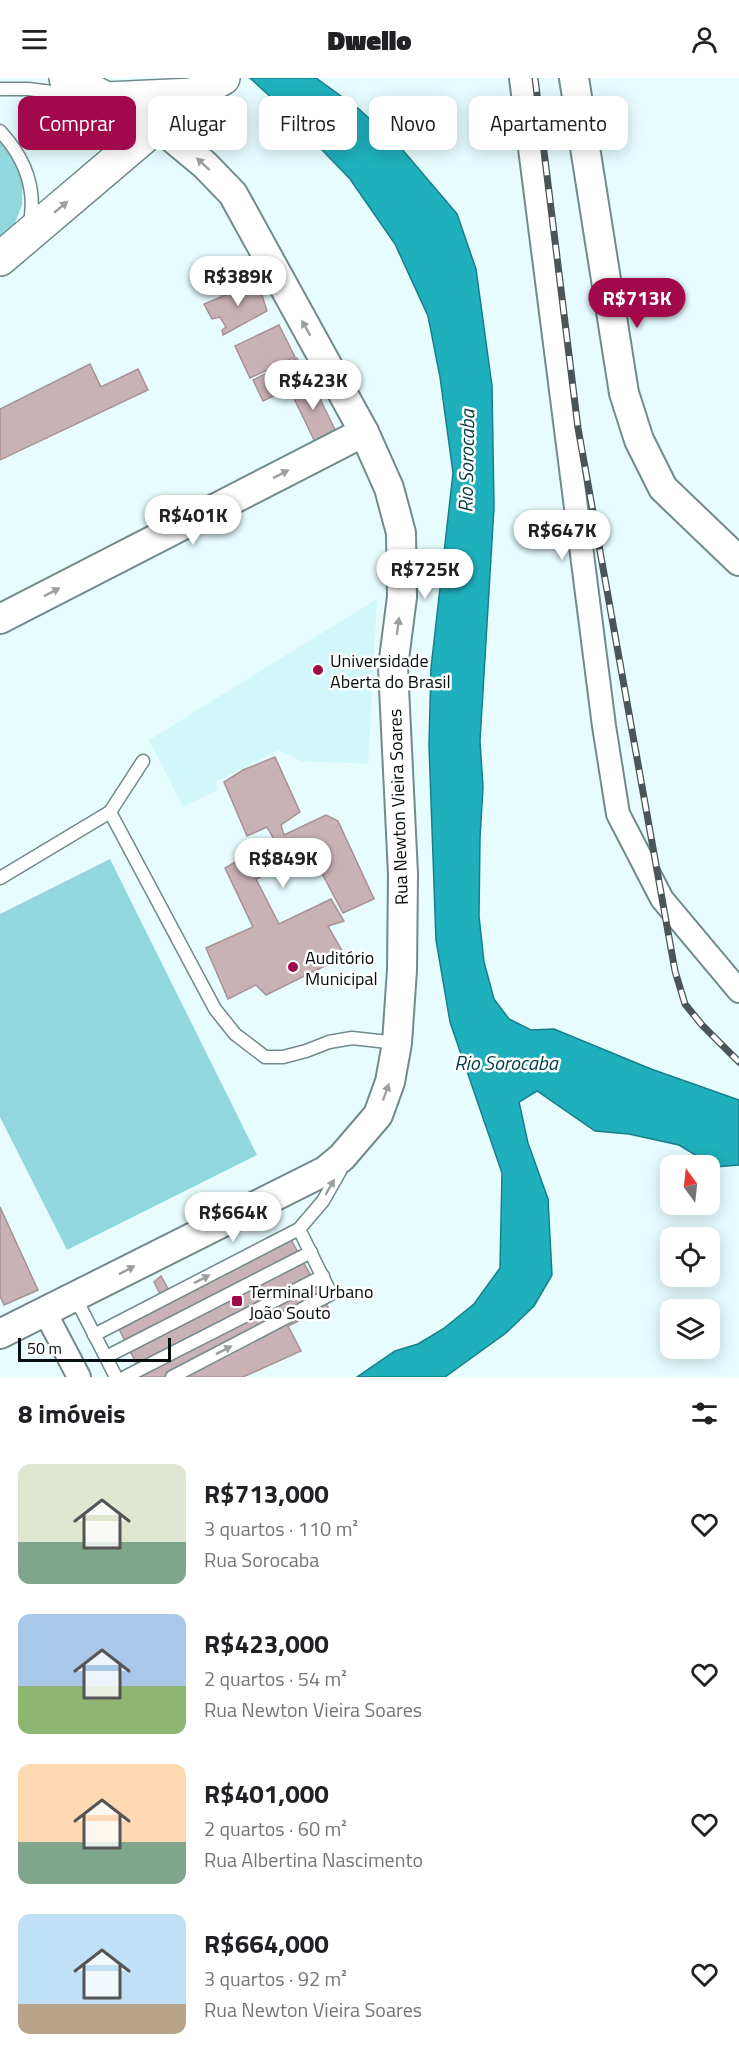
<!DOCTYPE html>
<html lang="pt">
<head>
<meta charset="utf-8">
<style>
  :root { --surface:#fff; --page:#f2f2f2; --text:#202124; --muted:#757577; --accent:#a1094b }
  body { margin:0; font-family:"Titillium Web",sans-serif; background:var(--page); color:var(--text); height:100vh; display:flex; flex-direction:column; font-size:22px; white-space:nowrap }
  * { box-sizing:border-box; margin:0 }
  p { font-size:20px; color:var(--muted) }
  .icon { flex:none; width:33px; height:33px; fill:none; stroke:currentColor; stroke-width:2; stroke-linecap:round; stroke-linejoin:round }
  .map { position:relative; height:1299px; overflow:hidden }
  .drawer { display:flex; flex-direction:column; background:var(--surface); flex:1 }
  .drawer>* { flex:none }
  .guide { position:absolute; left:18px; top:18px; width:704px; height:54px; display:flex; gap:12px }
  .needle { width:39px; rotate:345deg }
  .controls { position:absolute; left:660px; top:1077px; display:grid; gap:12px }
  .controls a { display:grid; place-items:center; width:60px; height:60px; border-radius:12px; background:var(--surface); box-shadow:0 3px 15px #0003; font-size:30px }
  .scale { position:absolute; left:18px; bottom:15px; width:153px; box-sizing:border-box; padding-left:6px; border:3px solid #060e0f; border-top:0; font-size:16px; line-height:21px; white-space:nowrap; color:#060e0f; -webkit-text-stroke:4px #fff; paint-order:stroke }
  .price { position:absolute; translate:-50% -51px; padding:0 14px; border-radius:21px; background:#fff; color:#222; font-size:20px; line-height:39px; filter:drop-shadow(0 2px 3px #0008) }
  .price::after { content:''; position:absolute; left:50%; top:36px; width:18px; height:14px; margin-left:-9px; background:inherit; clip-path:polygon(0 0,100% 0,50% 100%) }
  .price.on { background:var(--accent); color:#fff }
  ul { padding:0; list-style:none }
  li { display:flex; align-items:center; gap:18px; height:150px; padding:0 18px }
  li span { display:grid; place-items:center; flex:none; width:168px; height:120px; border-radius:12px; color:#555 }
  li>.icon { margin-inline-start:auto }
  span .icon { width:72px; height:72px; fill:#fffc; stroke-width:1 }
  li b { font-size:26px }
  h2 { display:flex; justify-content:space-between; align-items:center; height:72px; padding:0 18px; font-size:26px }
  .chip { padding:0 21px; border-radius:12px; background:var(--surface); box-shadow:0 3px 15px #0003; font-size:21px; line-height:54px }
  .chip.on { background:var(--accent); color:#fff }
  header { display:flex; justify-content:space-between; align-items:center; height:78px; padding:0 18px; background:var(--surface); font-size:27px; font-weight:800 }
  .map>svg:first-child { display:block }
  .built { fill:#d2f7fa }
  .green { fill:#92d7de }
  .water { fill:#1fb0bd; stroke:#187f89; stroke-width:1.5 }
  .building { fill:#c9b2b6; stroke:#a89195; stroke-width:1.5 }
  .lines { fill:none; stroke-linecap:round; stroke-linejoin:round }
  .service-casing { stroke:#728a8c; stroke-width:15 }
  .minor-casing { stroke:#728a8c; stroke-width:26 }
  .tertiary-casing { stroke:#728a8c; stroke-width:32 }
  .secondary-casing { stroke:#728a8c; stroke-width:36 }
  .service { stroke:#fff; stroke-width:12 }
  .minor { stroke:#fff; stroke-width:22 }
  .tertiary { stroke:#fff; stroke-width:28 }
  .secondary { stroke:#fff; stroke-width:33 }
  .rail-casing { stroke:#495557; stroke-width:7 }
  .rail { stroke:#fff; stroke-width:4.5; stroke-dasharray:14; stroke-linecap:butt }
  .oneway { fill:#9b9f9f }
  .poi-dot { fill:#a1094b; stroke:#fff; stroke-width:2 }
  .labels { text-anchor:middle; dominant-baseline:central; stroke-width:5; stroke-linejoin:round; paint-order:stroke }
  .poi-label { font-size:18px; fill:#060e0f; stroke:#fff; text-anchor:start }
  .street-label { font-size:18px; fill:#060e0f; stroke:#fff }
  .water-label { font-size:20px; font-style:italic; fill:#003d42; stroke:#fff }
</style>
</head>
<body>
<header><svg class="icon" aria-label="menu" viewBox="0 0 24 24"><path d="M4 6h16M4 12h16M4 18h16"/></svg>Dwello<svg class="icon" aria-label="person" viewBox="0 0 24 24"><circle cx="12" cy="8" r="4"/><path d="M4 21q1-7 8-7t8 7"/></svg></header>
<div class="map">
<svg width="739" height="1299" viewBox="0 0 739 1299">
  <rect width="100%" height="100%" fill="#e6fcfe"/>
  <polygon class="built" points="377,521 368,686 301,683 279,672 215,704 218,712 183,729 149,662"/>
  <g class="green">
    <polygon points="0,63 23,98 22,127 11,155 0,163"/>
    <polygon points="110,781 257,1077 67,1172 0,1039 0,836"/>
  </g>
  <polygon class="water" points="250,0 316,0 359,31 401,70 457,136 476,191 492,308 494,429 480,663 483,709 480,760 479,838 484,884 494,921 509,941 531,952 554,951 651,991 739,1022 739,1087 715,1089 679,1067 629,1056 595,1053 537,1013 519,1024 528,1065 548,1121 552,1197 534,1228 506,1255 445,1299 357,1299 395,1273 418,1266 443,1251 474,1226 500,1190 502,1095 450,944 436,862 429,667 431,590 453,395 440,299 428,238 395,166 350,101 275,23"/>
  <g class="building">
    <polygon points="244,193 249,205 221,217 216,206"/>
    <polygon points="254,205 262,217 267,233 223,257 222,252 226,249 220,239 212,241 204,226"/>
    <polygon points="279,247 295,279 250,300 235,268"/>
    <polygon points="297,280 307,302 263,323 253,302"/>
    <polygon points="90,286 101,309 138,291 148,312 0,382 0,331"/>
    <polygon points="311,302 336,354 315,364 290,312"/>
    <polygon points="275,679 300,734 281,747 284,757 326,737 338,743 374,821 343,835 311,775 256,801 279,846 331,821 344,843 328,848 345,878 266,917 256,907 228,921 206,870 253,849 225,790 274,761 267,749 247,758 224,704 243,692"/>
    <polygon points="0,1129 38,1212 4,1227 0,1218"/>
    <polygon points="288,1156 328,1229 288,1248 301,1273 243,1299 143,1299 115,1243 160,1216 154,1204 161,1198 170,1214"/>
  </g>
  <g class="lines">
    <defs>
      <g id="service">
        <polyline points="0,11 28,11 75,17"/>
        <path d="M0,53C25,80 38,111 29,149"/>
        <polyline points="110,734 143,683"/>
        <polyline points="0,800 110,734 215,931 235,956 265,979 283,979 306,973 329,964 352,960 397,965"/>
        <polyline points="75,1219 116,1299"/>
        <polyline points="94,1257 299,1151 323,1123 340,1093"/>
        <polyline points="106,1279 311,1174"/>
        <polyline points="125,1299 323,1198"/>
        <polyline points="172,1299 331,1216 299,1151"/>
      </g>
      <g id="minor">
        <polyline points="521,0 604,648 618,736 662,821 739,913"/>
        <polyline points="45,1234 79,1299"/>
      </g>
      <g id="tertiary">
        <polyline points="574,0 624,315 639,362 663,410 739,483"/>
        <polyline points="0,541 364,354"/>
        <polyline points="0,1256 325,1093 342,1079 378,1037 390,1004 397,965 402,892 403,796 393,589 402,519 401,455 389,410 364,354 233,116 205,87 158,48"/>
      </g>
      <g id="secondary">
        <polyline points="66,0 158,48"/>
        <polyline points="106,21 193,17"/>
        <polyline points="0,181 193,17 223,0"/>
      </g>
    </defs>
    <use href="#service" class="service-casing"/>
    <use href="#minor" class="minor-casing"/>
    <use href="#tertiary" class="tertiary-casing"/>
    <use href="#secondary" class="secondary-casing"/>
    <use href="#service" class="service"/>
    <use href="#minor" class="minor"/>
    <use href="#tertiary" class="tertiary"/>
    <use href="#secondary" class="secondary"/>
    <defs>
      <polyline id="rail" points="535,0 578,350 675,893 685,926 702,947 739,984"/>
    </defs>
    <use href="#rail" class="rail-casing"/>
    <use href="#rail" class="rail"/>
  </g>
  <defs><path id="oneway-solid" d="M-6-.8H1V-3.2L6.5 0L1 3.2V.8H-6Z" transform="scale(1.5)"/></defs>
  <g class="oneway">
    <use href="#oneway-solid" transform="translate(203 86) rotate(-137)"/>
    <use href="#oneway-solid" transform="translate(61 129) rotate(-40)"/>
    <use href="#oneway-solid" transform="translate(306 250) rotate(-119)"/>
    <use href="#oneway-solid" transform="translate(281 396) rotate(-27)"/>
    <use href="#oneway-solid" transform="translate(52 514) rotate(-27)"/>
    <use href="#oneway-solid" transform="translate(398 548) rotate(-83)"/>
    <use href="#oneway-solid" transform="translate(386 1014) rotate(-70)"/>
    <use href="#oneway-solid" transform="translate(330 1109) rotate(-60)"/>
    <use href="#oneway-solid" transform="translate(127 1192) rotate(-27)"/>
    <use href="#oneway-solid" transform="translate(202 1201) rotate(-27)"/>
    <use href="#oneway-solid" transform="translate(224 1272) rotate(-27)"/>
  </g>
  <g class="poi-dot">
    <circle cx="318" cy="592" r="6"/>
    <circle cx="293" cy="889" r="6"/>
    <rect x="231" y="1217" width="12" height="12" rx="3"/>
  </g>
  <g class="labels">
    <g class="poi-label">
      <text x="330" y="582">Universidade<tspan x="330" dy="21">Aberta do Brasil</tspan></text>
      <text x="305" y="879">Auditório<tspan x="305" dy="21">Municipal</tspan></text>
      <text x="249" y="1213">Terminal Urbano<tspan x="249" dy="21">João Souto</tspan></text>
    </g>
    <g class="street-label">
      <text transform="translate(398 729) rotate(-92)">Rua Newton Vieira Soares</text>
    </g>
    <g class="water-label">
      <text transform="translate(466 383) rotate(-89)">Rio Sorocaba</text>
      <text x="506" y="984">Rio Sorocaba</text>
    </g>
  </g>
</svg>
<div class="controls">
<a><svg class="needle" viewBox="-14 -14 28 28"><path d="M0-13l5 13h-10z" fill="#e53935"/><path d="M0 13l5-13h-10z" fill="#757577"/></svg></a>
<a><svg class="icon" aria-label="locate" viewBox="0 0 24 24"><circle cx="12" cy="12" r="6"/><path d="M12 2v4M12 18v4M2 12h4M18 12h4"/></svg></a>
<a><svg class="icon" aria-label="layers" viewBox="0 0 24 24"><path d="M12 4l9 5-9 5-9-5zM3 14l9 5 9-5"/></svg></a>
</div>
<div class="scale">50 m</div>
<b class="price" style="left:238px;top:229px">R$389K</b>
<b class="price on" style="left:637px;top:251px">R$713K</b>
<b class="price" style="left:313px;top:333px">R$423K</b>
<b class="price" style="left:193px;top:468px">R$401K</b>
<b class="price" style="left:562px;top:483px">R$647K</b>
<b class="price" style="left:425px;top:522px">R$725K</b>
<b class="price" style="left:283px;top:811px">R$849K</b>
<b class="price" style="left:233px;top:1165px">R$664K</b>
<div class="guide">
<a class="chip on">Comprar</a>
<a class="chip">Alugar</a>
<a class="chip">Filtros</a>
<a class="chip">Novo</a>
<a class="chip">Apartamento</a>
</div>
</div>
<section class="drawer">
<h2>8 imóveis<svg class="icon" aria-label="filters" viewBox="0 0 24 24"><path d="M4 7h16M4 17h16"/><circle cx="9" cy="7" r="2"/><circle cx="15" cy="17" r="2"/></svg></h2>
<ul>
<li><span style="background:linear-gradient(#dfe7d0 65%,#7fa58c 0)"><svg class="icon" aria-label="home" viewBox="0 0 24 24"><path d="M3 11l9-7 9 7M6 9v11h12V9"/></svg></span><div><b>R$713,000</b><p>3 quartos · 110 m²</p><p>Rua Sorocaba</p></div><svg class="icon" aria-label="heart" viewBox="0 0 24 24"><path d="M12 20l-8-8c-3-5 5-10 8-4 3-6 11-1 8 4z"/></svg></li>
<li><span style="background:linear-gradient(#a9c7e8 60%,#8fb573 0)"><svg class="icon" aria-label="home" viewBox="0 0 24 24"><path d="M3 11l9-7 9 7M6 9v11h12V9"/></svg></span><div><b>R$423,000</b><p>2 quartos · 54 m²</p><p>Rua Newton Vieira Soares</p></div><svg class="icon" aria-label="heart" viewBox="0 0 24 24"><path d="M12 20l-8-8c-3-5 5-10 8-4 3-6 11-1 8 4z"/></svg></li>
<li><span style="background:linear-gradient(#ffd9b3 65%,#7fa58c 0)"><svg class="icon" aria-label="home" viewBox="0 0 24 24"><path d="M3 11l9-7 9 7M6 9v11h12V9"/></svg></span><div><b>R$401,000</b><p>2 quartos · 60 m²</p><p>Rua Albertina Nascimento</p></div><svg class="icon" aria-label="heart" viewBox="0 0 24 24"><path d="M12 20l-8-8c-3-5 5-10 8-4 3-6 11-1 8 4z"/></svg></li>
<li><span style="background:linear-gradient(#bfe0f5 75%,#b9a48a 0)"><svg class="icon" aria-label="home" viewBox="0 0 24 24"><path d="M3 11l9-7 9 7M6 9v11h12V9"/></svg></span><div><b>R$664,000</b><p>3 quartos · 92 m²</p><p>Rua Newton Vieira Soares</p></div><svg class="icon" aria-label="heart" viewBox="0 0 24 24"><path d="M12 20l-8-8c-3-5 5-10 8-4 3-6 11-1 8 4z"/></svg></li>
</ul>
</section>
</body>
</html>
